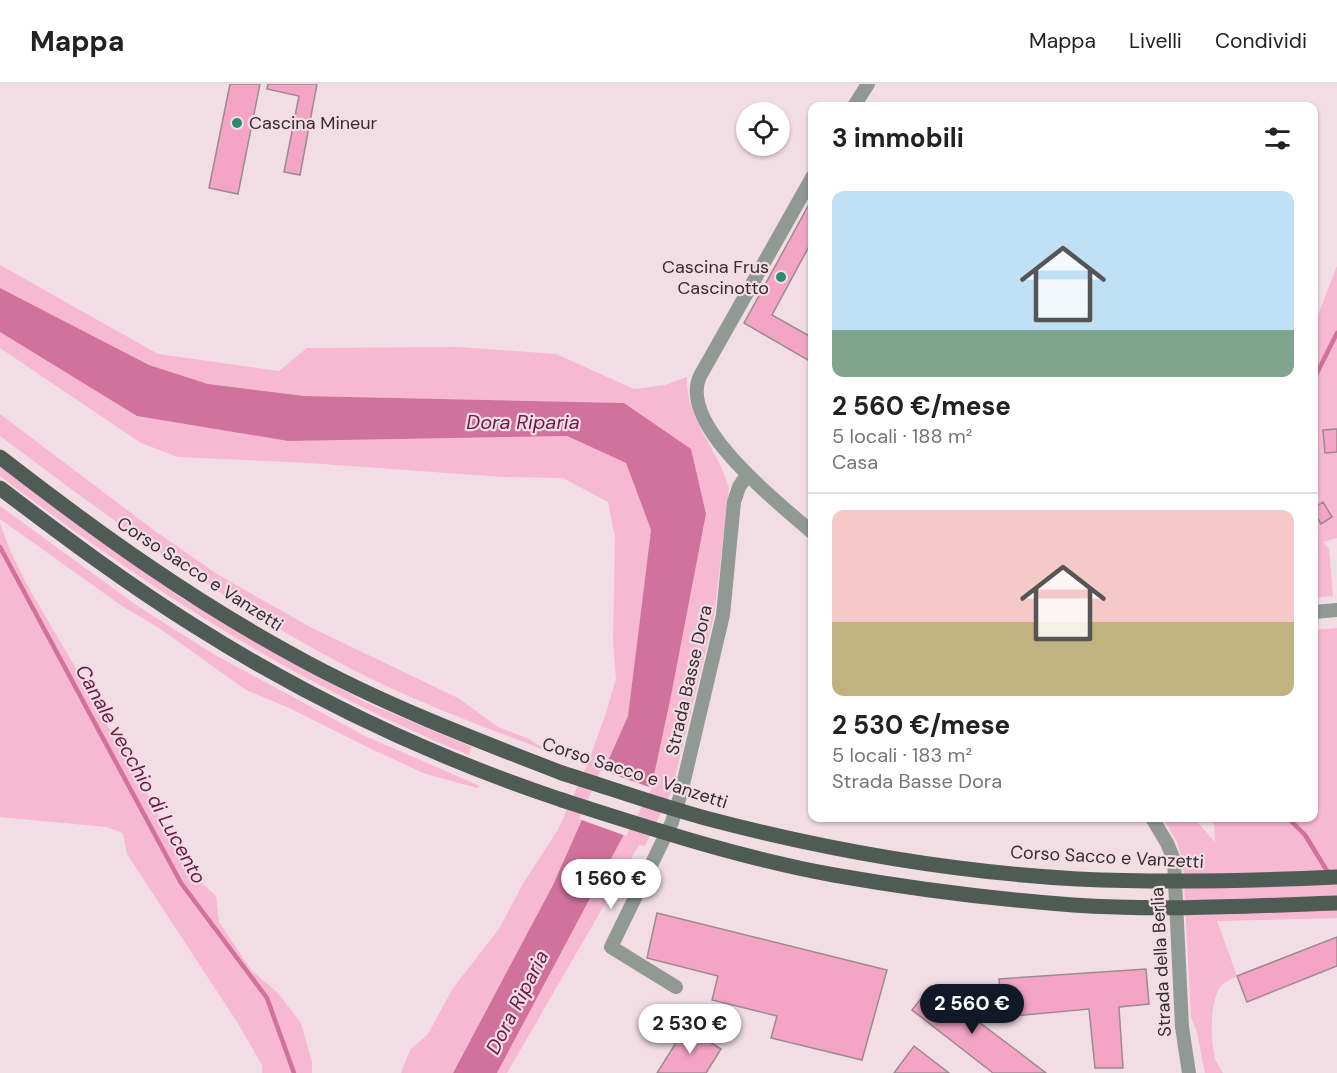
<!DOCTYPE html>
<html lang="it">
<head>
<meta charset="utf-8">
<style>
  :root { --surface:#fff; --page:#f2f2f2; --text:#222; --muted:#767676; --line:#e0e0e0; --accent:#111827 }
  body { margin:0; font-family:"DM Sans",sans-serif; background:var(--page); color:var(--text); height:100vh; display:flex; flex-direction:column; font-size:22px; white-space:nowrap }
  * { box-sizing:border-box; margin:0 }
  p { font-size:20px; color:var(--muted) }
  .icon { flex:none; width:33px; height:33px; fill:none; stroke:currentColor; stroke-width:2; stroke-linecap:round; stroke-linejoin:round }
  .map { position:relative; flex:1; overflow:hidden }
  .panel { position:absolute; left:808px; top:18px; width:510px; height:720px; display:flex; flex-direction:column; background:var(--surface); border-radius:12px; box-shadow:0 2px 4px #0004 }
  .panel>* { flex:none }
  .controls { position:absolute; left:736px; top:18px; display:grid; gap:12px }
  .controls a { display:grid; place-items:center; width:54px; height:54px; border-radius:50%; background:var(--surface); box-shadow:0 2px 4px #0004; font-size:30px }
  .price { position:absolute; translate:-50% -51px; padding:0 14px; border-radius:21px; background:#fff; color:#222; font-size:20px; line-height:39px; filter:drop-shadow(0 2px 3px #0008) }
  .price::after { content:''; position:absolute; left:50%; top:36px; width:18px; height:14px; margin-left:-9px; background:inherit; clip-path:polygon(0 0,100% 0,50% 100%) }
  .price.current { background:var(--accent); color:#fff }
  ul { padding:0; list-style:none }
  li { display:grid; align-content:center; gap:12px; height:318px; padding:0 24px }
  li+li { border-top:2px solid var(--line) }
  li span { display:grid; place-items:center; height:186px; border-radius:12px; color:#555 }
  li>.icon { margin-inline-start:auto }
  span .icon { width:108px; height:108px; fill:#fffc; stroke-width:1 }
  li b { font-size:26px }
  h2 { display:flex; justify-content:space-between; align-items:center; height:72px; padding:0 24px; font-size:26px }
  header { display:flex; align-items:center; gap:36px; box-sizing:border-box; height:84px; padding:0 30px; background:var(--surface); border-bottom:2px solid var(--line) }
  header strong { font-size:28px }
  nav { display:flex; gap:33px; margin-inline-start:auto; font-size:21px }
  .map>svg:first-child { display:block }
  .green { fill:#f7b8d1 }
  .water { fill:#d1729d }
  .pier { fill:#f2dde5 }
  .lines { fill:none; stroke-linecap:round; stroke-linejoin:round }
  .stream { stroke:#d1729d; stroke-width:4.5 }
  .building { fill:#f4a4c5; stroke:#9d8990; stroke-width:1.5 }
  .street { stroke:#919995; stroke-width:14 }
  .primary { stroke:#4e5c55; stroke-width:15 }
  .primary-bridge { stroke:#4e5c55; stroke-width:15 }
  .poi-dot { fill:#2c8e68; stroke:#f2dde5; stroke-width:2 }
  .labels { text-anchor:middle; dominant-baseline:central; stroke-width:4.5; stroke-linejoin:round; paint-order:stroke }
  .poi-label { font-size:18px; fill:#342c2f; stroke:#f2dde5; text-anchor:start }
  .street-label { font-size:18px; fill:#342c2f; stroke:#f2dde5 }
  .water-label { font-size:20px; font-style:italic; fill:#6d1845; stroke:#f2dde5 }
</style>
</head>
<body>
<header>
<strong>Mappa</strong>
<nav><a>Mappa</a><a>Livelli</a><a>Condividi</a></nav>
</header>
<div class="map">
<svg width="1337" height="989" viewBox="0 0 1337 989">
  <rect width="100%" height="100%" fill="#f2dde5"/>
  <g class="green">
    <path d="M0,181L158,270L279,287L307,264L459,263L556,270L634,305L665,301L687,293C685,334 719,366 729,404L714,532L672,706L645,762L639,761L507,989H497L653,696L671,612L706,431L624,319L304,312L208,300L149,281L0,205Z"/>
    <polygon points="1337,182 1337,454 1323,458 1329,465 1333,512 1314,514 1314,241"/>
    <polygon points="0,248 138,332 288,357 567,352 626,379 651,446 628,632 553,801 453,989 401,989 410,966 428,950 453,904 499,845 524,798 559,744 589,676 605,632 616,595 613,558 615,453 608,418 563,394 503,393 309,379 178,373 141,359 0,264"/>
    <path d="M0,330L155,447L220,492L312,544L458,614L498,643L529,655L547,667C490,645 432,624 378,598C242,532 120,442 0,352Z"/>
    <path d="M0,382L89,449L180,513L263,562L365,618L472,663L469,671C295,600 149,505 0,392Z"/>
    <polygon points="0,422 139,523 215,571 365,652 480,702 477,704 423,689 365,662 287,623 246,606 159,544 122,522 0,435"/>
    <polygon points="0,439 9,464 27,501 74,581 97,630 122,659 184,782 216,812 219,838 251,886 278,909 301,939 312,978 312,989 262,989 262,981 237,938 127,770 123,749 106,743 0,733"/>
    <path d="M1337,544V834L1217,837L1237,892C1232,895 1224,898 1221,902C1209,917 1210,960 1216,977C1218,981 1221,985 1223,989H1205L1197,949L1191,933L1183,780L1177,758L1163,734H1194L1215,758L1214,741L1210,734H1314V546Z"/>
  </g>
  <polygon class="water" points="0,204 149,281 208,300 304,312 624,319 691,365 706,430 671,612 653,696 497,989 453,989 553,801 628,632 651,446 626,379 567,352 288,357 137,332 0,248"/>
  <polygon class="pier" points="601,686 652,704 626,752 579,735"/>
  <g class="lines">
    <g class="stream">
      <polyline points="1314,295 1337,249"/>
      <polyline points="0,463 181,799 267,914 294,989"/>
      <polyline points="1288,734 1305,751 1329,790"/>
    </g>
  </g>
  <g class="building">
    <polygon points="230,0 260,0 238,110 209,104"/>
    <polygon points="268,0 317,0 300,91 284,88 299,12 267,5"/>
    <polygon points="813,113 813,155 772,231 813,254 813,279 744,239"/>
    <polygon points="1337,345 1337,368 1325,369 1323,346"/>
    <polygon points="1323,418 1332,433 1321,440 1314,428 1314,424"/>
    <polygon points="657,829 887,886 862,976 771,954 777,932 712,916 718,892 647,874"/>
    <polygon points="1337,853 1337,882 1247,918 1237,892"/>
    <polygon points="1146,885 1149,920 1119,923 1123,984 1095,984 1089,925 1003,933 999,895"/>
    <polygon points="931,902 1016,966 1046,989 993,989 912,926"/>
    <polygon points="686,943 721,965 706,989 657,989"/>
    <polygon points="914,962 949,989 894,989"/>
  </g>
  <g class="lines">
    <g class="street">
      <polyline points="854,22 868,0"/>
      <path d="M813,92L700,292C677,341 781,421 813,449"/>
      <polyline points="1314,528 1337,526"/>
      <polyline points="1152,734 1167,759 1174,776 1182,943 1189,989"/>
      <polyline points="676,903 611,863 672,738 681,709 723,531 734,418 739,403 747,391"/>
    </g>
    <g class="primary">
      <path d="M0,373C94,446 190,515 295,572C380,619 471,654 562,689"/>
      <path d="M0,404C63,452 126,499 193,541C308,614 433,673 562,716"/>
    </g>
    <g class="primary-bridge">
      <path d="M562,689C610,704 657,721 705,734C826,766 953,788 1078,795C1164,799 1250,797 1337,793"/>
      <path d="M562,716C652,745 741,774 834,791C913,805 993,815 1073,821C1161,827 1249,822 1337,819"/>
    </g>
  </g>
  <g class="poi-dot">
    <circle cx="237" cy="39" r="6"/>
    <circle cx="781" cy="193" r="6"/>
  </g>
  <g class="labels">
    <g class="poi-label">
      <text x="249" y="39">Cascina Mineur</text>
      <text x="769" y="183" text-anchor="end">Cascina Frus<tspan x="769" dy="21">Cascinotto</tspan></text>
    </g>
    <g class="street-label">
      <text transform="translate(200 490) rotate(33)">Corso Sacco e Vanzetti</text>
      <text transform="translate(689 596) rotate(-77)">Strada Basse Dora</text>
      <text transform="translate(635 689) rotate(18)">Corso Sacco e Vanzetti</text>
      <text transform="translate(1107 773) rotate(3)">Corso Sacco e Vanzetti</text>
      <text transform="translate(1161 878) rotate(-93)">Strada della Berlia</text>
    </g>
    <g class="water-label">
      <text x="523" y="338">Dora Riparia</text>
      <text transform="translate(141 690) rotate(61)">Canale vecchio di Lucento</text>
      <text transform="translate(517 918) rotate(-63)">Dora Riparia</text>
    </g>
  </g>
</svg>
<div class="controls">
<a><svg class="icon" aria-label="locate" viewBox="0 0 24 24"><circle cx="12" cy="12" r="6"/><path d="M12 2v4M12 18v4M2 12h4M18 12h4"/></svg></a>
</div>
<b class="price" style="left:611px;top:826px">1 560 €</b>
<b class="price current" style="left:972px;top:951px">2 560 €</b>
<b class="price" style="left:690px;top:971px">2 530 €</b>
<section class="panel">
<h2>3 immobili<svg class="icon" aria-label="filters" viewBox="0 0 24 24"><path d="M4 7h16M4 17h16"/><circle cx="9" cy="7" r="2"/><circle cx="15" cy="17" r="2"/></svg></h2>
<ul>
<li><span style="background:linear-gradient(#bfe0f5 75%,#7fa58c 0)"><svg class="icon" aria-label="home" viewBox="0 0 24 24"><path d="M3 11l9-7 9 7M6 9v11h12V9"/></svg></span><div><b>2 560 €/mese</b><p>5 locali · 188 m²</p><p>Casa</p></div></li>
<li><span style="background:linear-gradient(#f6c9c9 60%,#c2b280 0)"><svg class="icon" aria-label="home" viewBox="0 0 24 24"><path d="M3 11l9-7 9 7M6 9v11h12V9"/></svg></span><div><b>2 530 €/mese</b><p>5 locali · 183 m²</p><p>Strada Basse Dora</p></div></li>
</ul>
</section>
</div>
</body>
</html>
